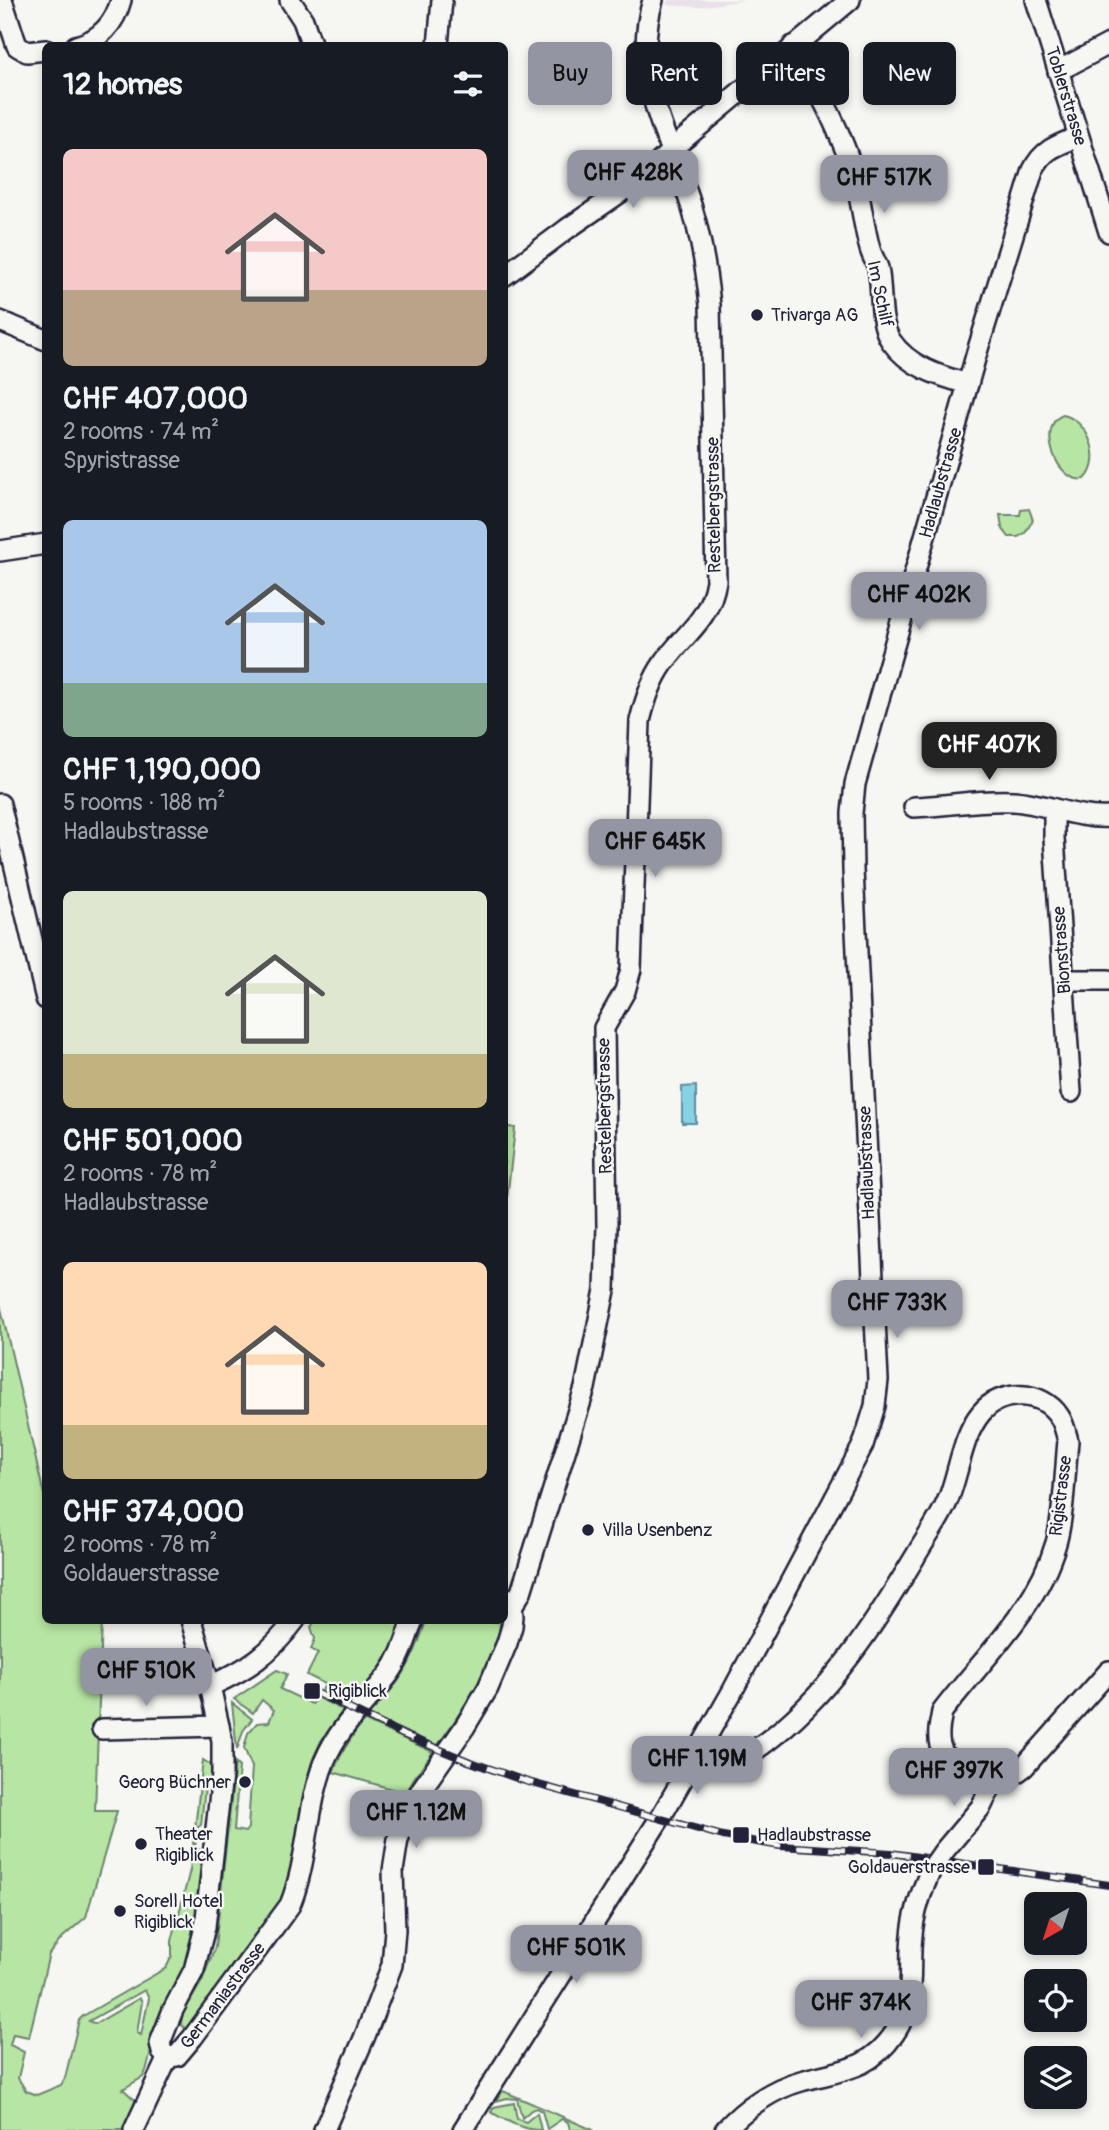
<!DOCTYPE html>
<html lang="en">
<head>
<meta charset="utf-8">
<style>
  :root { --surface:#171b24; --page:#20242c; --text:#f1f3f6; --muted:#9ea1a6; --accent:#9495a2 }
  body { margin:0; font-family:Pangolin,sans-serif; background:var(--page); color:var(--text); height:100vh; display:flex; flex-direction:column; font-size:26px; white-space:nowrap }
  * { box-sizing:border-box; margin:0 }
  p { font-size:23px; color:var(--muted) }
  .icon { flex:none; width:38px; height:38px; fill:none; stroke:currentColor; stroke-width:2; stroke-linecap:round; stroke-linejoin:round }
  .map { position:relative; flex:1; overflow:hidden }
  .side { position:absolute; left:42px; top:42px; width:466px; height:1582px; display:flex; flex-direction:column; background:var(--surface); border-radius:10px; box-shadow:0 4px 10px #0003 }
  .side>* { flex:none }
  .top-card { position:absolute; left:528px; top:42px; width:474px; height:63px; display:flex; gap:14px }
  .needle { width:46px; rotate:219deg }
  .buttons { position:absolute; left:1024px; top:1892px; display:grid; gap:14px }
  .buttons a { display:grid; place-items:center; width:63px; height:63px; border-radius:10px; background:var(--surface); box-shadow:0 4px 10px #0003; font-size:35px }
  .price { position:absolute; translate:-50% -60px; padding:0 16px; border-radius:14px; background:var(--accent); color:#111; font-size:23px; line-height:46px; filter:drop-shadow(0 2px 4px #0008) }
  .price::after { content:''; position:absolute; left:50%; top:42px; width:21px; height:16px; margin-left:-10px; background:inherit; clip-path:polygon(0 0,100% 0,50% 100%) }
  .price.active { background:#222; color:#fff }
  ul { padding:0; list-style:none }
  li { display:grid; align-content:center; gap:14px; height:371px; padding:0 21px }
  li span { display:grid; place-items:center; height:217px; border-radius:10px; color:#555 }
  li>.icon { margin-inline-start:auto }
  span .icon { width:126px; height:126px; fill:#fffc; stroke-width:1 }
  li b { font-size:30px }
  h2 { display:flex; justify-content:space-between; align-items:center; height:84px; padding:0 21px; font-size:30px }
  .tag { padding:0 24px; border-radius:10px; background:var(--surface); box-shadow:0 4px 10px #0003; font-size:24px; line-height:63px }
  .tag.active { background:var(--accent); color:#111 }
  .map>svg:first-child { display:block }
  .built { fill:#e9e0ea }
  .green { fill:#b7e5a3; stroke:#6c846f; stroke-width:2; fill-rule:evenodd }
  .water { fill:#86d2e5; stroke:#5e8ca1; stroke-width:2 }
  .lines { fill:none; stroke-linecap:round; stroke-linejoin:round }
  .minor-casing { stroke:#22223b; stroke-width:24 }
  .minor { stroke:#f6f6f2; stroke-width:19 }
  .rail-casing { stroke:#22223b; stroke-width:8 }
  .rail { stroke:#f6f6f2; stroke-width:5; stroke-dasharray:16; stroke-linecap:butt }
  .minor-bridge-casing { stroke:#22223b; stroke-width:24; stroke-linecap:butt }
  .minor-bridge { stroke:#f6f6f2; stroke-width:19 }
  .poi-dot { fill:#22223b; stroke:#f6f6f2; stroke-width:2.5 }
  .labels { text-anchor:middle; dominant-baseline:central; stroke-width:5; stroke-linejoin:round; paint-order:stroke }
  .street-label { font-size:18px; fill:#22223b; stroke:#f6f6f2 }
  .poi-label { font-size:18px; fill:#22223b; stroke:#f6f6f2; text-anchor:start }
</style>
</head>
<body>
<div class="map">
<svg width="1109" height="2130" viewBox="0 0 1109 2130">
  <rect width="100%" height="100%" fill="#f6f6f2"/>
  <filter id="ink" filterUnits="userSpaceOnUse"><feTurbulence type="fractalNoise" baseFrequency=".0143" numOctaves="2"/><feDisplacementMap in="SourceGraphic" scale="14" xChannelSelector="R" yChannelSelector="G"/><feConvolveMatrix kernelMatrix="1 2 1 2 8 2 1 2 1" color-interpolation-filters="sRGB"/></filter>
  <g filter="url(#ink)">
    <polygon class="built" points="668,0 745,0 699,7 666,5"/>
    <g class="green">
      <path d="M1063,415C1088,420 1104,460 1085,479C1056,485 1036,424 1063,415Z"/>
      <polygon points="1029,509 1033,520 1025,533 1018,537 1009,537 1002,528 1000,515 1020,515 1021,510"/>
      <polygon points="504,1126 515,1128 504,1226"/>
      <path d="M0,1304L45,1499L46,1620L102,1621L95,1811H117L86,1917L62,1938L49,1954L29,2037L13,2034L10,2045L24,2052L18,2078L26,2091L37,2095L61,2085L65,2078L79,2020L83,2016L166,1968L172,1956V1941L190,1870L203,1760L214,1767L212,1783L205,1787L201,1825L198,1827L195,1847L200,1850L205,1859L196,1930L183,1973L160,2016L146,2071L143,2077L123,2089L137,2102L125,2130H0ZM145,1990L149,1998L141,2035L137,2033L142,2002L140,1998L95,2024L89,2021Z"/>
      <path d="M315,1621H403C392,1656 373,1679 348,1705L321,1693L325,1684L307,1675L318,1653L311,1649L315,1639L311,1627Z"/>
      <path d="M426,1621L500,1622C499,1658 458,1717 437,1746L368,1715C400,1685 413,1662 426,1621Z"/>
      <polygon points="277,1670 287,1674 280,1689 312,1704 316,1697 343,1710 321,1741 312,1761 305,1787 291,1869 282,1901 186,2029 181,2025 182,2015 202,1981 215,1947 235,1763 239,1767 234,1830 245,1832 248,1828 252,1767 244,1748 248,1733 257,1723 269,1722 274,1710 262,1700 253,1713 234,1699"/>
      <polygon points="232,1703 252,1719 243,1731 237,1750"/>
      <polygon points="363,1720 433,1752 414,1778 406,1793 333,1772 343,1751"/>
      <polygon points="503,2091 593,2130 570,2130 568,2122 562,2119 547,2129 542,2111 536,2108 531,2110 522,2118 517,2099 507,2098 496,2101"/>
      <path d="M514,2103L517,2119L526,2122L537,2113L541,2130C522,2130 507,2121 491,2112L494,2107Z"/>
    </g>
    <polygon class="water" points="696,1086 696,1123 682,1123 682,1087"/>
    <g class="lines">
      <defs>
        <g id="minor">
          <polyline points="2,0 17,46 27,52 46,50"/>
          <polyline points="290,0 303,20 312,46"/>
          <polyline points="1036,0 1109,232"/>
          <path d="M76,46C100,40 115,23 121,0"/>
          <polyline points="438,46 442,0"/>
          <path d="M793,46C819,91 844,135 857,186C862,207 864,228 870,249C872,256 876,262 878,268C883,292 878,321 891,341C909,367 939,376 968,384"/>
          <polyline points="1058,71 1109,44"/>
          <polyline points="504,276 567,229 647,174 678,144 850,0"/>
          <polyline points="0,321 46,340"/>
          <polyline points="0,551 46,544"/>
          <polyline points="0,804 46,999"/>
          <path d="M914,807C947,806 980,799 1013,801C1046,803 1075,819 1109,817"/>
          <polyline points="1054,809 1054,838 1071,1092"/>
          <polyline points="1064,980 1109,980"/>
          <path d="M512,1607L521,1592L585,1388L605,1290L607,1226L604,1028L625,991L631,969L640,721C645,700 651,681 663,664C685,632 709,622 716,581L710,305C706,266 700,228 686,190C663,127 632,70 653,0"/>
          <path d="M210,1686C248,1669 270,1654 295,1620"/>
          <polyline points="102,1729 219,1726"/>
          <path d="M700,1750C711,1756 722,1764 734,1761C745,1759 753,1751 762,1745C828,1697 873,1627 915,1557C925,1539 939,1521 947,1502C959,1475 961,1437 981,1413C1001,1389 1042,1390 1059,1416C1064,1423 1066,1433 1068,1441C1065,1471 1064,1516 1056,1543C1037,1609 983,1658 942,1712C940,1723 937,1734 940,1745C946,1766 972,1786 995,1782C1006,1780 1015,1774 1024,1767L1109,1671"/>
          <polyline points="944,1851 981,1807 993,1783"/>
          <path d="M168,2057L177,2056L193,2037L290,1905C309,1859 306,1807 325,1760C339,1726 367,1703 389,1674C401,1658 406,1639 413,1620"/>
          <polyline points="168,2057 162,2052 160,2043 173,2010 194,1970 205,1927 222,1775 222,1741 219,1726 210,1686 191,1620"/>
          <polyline points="134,2130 168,2057"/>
          <polyline points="324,2130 365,2036 392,1965 395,1930 393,1871 398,1839 421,1790 464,1728 488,1688 507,1643 512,1626 513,1616 512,1607 505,1597"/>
          <path d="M463,2130L662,1815L732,1692L863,1445L875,1406L878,1380L853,870L852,813L855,784L977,352L1033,170C1043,149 1058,145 1078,137"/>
          <path d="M725,2130C745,2108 772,2089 801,2081C840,2070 869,2071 894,2034C917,2001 908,1972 912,1935C914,1912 922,1889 932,1868"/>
        </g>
      </defs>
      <use href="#minor" class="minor-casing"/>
      <use href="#minor" class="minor"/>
      <defs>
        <polyline id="rail" points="312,1691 404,1735 468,1761 525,1781 723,1836 780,1846 891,1853 1109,1885"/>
      </defs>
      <use href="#rail" class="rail-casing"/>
      <use href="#rail" class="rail"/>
      <defs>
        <polyline id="minor-bridge" points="932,1868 944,1851"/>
      </defs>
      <use href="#minor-bridge" class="minor-bridge-casing"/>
      <use href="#minor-bridge" class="minor-bridge"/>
    </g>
  </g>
  <g class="poi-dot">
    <circle cx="757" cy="315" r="7"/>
    <circle cx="588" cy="1530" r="7"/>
    <rect x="303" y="1682" width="18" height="18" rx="3.5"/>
    <circle cx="245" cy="1782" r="7"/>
    <rect x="732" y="1826" width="18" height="18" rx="3.5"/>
    <circle cx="141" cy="1844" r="7"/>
    <rect x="977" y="1858" width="18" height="18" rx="3.5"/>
    <circle cx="120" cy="1911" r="7"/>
  </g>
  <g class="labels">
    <g class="street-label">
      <text transform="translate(1066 96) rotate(73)">Toblerstrasse</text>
      <text transform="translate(880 294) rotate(78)">Im Schilf</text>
      <text transform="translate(941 483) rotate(-74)">Hadlaubstrasse</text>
      <text transform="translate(714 505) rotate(-91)">Restelbergstrasse</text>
      <text transform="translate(1062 950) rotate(-94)">Bionstrasse</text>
      <text transform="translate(605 1106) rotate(-91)">Restelbergstrasse</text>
      <text transform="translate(867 1163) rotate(-92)">Hadlaubstrasse</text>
      <text transform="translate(1061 1496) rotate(-83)">Rigistrasse</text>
      <text transform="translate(223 1996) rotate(-53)">Germaniastrasse</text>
    </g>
    <g class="poi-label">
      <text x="771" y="315">Trivarga AG</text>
      <text x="602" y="1530">Villa Usenbenz</text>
      <text x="328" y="1691">Rigiblick</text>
      <text x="231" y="1782" text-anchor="end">Georg Büchner</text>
      <text x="155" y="1834">Theater<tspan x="155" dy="21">Rigiblick</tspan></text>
      <text x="757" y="1835">Hadlaubstrasse</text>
      <text x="970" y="1867" text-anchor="end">Goldauerstrasse</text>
      <text x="134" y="1901">Sorell Hotel<tspan x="134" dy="21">Rigiblick</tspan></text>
    </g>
  </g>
</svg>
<div class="buttons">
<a><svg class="needle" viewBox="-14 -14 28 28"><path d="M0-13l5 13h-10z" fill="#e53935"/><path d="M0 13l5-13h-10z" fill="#9ea1a6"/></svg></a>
<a><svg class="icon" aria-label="locate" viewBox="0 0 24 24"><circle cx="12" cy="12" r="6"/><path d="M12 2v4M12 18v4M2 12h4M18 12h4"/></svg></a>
<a><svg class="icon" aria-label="layers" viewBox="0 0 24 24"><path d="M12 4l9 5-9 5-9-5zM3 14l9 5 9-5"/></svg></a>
</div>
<b class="price" style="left:633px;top:210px">CHF 428K</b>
<b class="price" style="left:884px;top:215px">CHF 517K</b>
<b class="price" style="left:919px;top:632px">CHF 402K</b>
<b class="price active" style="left:989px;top:782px">CHF 407K</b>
<b class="price" style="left:655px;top:879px">CHF 645K</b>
<b class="price" style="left:897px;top:1340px">CHF 733K</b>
<b class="price" style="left:146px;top:1708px">CHF 510K</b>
<b class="price" style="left:697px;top:1796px">CHF 1.19M</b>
<b class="price" style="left:954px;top:1808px">CHF 397K</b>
<b class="price" style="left:416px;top:1850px">CHF 1.12M</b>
<b class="price" style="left:576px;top:1985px">CHF 501K</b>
<b class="price" style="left:861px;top:2040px">CHF 374K</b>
<div class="top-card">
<a class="tag active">Buy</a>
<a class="tag">Rent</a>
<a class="tag">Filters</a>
<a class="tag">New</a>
</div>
<section class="side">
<h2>12 homes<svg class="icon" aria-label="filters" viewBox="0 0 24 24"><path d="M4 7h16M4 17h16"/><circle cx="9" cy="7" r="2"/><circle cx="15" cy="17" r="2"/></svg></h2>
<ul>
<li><span style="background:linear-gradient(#f6c9c9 65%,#b9a48a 0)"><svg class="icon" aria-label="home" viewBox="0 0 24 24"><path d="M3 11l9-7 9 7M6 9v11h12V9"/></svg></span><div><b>CHF 407,000</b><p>2 rooms · 74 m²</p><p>Spyristrasse</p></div></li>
<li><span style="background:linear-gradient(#a9c7e8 75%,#7fa58c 0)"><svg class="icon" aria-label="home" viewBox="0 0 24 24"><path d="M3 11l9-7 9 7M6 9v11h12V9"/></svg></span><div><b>CHF 1,190,000</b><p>5 rooms · 188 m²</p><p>Hadlaubstrasse</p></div></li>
<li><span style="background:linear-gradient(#dfe7d0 75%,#c2b280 0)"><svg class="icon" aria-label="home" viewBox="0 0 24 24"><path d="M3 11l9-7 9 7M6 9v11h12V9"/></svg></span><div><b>CHF 501,000</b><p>2 rooms · 78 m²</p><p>Hadlaubstrasse</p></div></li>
<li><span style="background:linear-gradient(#ffd9b3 75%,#c2b280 0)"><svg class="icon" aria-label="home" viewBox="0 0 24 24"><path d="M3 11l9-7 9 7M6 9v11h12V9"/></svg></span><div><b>CHF 374,000</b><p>2 rooms · 78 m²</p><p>Goldauerstrasse</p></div></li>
</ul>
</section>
</div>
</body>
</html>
